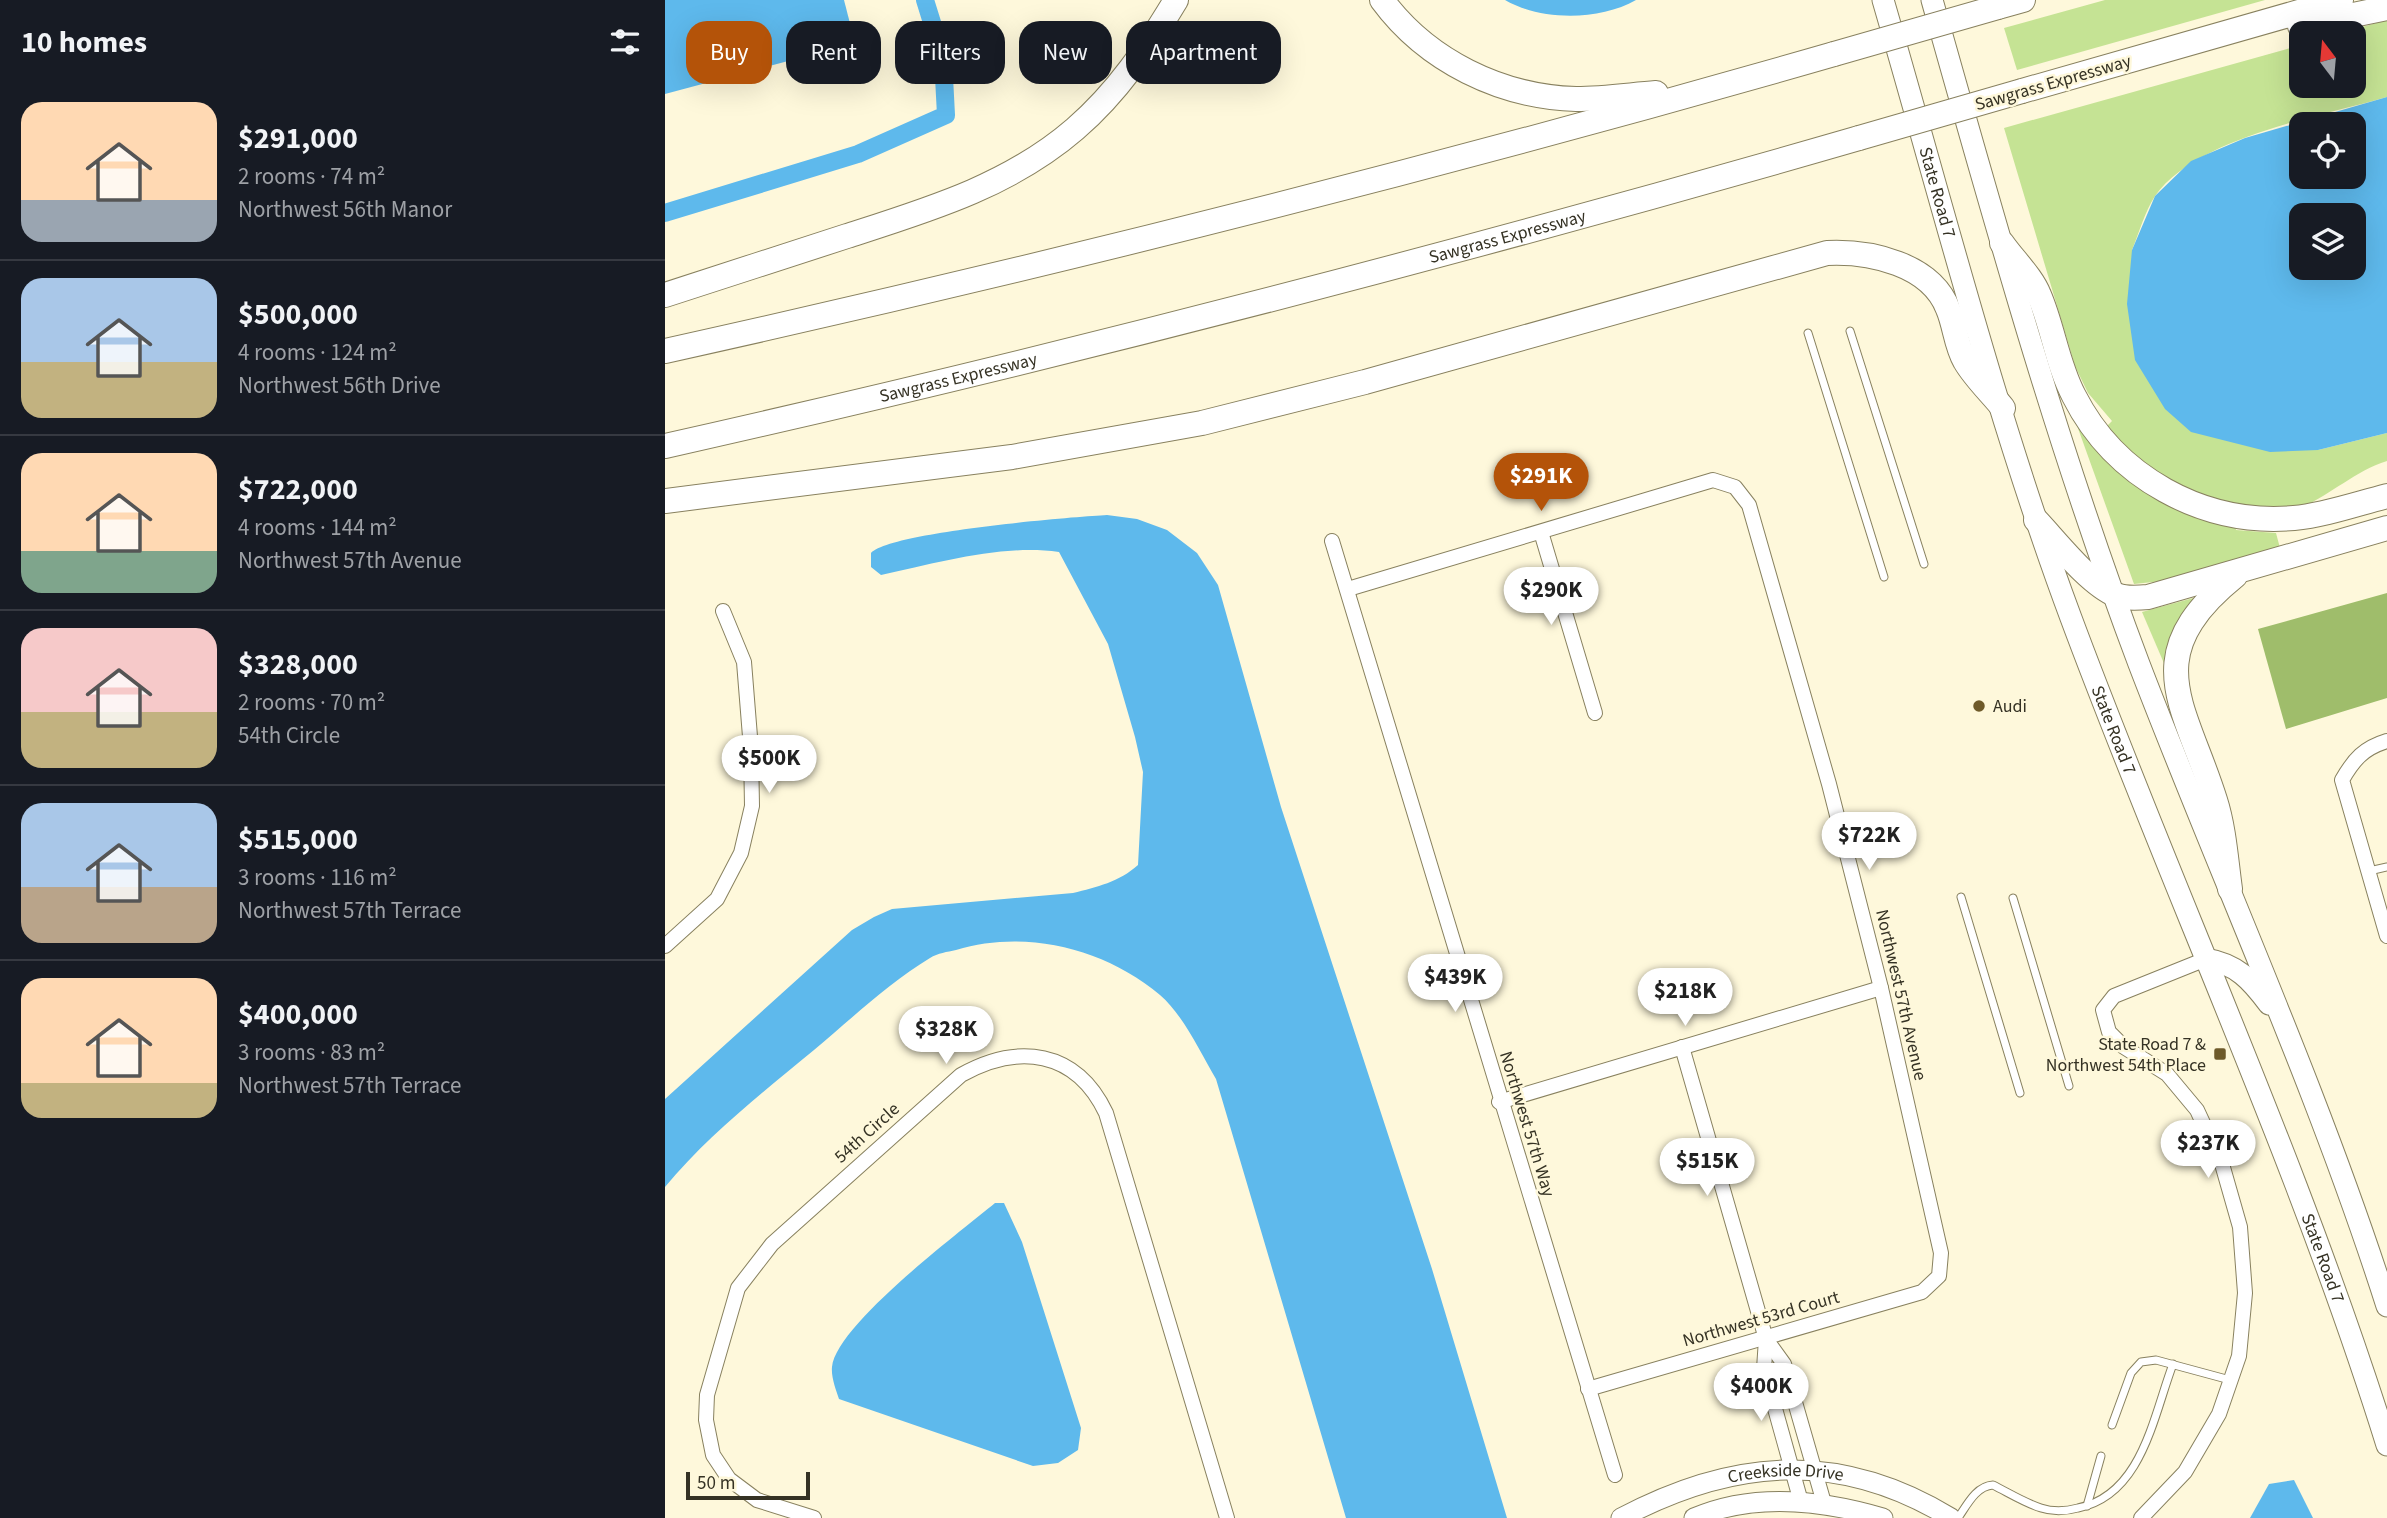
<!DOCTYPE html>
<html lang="en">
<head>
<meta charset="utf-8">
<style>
  :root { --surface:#171b24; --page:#242831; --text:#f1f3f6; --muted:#9ea1a6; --line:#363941; --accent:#b45309 }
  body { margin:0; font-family:"Source Sans 3",sans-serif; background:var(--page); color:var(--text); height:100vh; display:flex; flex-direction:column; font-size:26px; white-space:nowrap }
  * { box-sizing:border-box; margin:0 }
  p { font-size:23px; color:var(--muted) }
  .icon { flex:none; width:38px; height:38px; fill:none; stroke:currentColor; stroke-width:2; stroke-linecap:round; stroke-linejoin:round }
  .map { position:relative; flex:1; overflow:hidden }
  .drawer { display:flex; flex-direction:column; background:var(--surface); width:665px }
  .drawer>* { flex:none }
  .hud { position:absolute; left:21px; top:21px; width:665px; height:63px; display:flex; gap:14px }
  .needle { width:46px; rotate:344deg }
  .fabs { position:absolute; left:1624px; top:21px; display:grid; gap:14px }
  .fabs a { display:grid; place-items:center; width:77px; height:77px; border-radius:14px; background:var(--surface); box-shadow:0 7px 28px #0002; font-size:35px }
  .scale { position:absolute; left:21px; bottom:18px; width:124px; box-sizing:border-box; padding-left:7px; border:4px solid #353224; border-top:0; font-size:19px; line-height:24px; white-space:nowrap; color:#353224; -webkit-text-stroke:5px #fef8db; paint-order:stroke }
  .price { position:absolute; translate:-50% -60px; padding:0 16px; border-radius:24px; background:#fff; color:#222; font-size:23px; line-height:46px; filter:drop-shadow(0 2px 4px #0008) }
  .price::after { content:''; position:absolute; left:50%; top:42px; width:21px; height:16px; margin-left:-10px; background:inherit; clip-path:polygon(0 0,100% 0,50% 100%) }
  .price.on { background:var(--accent); color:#fff }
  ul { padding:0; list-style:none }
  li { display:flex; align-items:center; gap:21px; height:175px; padding:0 21px }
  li+li { border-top:2px solid var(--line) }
  li span { display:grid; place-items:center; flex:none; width:196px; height:140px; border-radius:21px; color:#555 }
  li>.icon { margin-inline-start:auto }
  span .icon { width:84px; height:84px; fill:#fffc; stroke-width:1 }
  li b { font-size:30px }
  h2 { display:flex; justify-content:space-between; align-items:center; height:84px; padding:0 21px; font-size:30px }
  .chip { padding:0 24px; border-radius:21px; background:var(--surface); box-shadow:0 7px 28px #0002; font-size:24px; line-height:63px }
  .chip.on { background:var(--accent); color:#fff }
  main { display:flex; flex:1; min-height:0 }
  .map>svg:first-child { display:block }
  .green { fill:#c5e394 }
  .forest { fill:#9fbd6b }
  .water { fill:#5eb9ec; fill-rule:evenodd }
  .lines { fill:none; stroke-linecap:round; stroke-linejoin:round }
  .canal { stroke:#5eb9ec; stroke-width:18 }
  .lane-casing { stroke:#88815f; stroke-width:9 }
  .street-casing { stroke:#88815f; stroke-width:16 }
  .secondary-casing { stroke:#88815f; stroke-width:21 }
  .primary-casing { stroke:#88815f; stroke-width:23 }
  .highway-casing { stroke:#88815f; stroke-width:26 }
  .lane { stroke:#fff; stroke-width:7 }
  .street { stroke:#fff; stroke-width:14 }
  .secondary { stroke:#fff; stroke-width:19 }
  .primary { stroke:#fff; stroke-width:21 }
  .highway { stroke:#fff; stroke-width:24 }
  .highway-bridge-casing { stroke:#88815f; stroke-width:26; stroke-linecap:butt }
  .highway-bridge { stroke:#fff; stroke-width:24 }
  .poi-dot { fill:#6e5a29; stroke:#fef8db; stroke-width:2.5 }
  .labels { text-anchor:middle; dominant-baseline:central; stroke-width:5; stroke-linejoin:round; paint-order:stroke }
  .street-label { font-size:18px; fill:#353224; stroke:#fef8db }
  .poi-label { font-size:18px; fill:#353224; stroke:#fef8db; text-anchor:start }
</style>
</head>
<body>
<main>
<section class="drawer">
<h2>10 homes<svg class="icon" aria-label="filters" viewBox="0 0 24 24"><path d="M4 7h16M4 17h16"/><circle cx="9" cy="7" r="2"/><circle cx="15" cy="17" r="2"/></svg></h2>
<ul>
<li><span style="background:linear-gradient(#ffd9b3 70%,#9aa5b1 0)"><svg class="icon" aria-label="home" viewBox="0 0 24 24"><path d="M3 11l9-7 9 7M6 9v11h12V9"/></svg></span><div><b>$291,000</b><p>2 rooms · 74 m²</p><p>Northwest 56th Manor</p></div></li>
<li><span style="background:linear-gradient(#a9c7e8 60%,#c2b280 0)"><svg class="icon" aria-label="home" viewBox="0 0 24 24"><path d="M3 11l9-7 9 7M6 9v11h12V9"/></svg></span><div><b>$500,000</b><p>4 rooms · 124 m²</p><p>Northwest 56th Drive</p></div></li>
<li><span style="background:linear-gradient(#ffd9b3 70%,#7fa58c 0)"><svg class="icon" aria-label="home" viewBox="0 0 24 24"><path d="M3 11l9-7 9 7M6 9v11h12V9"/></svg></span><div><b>$722,000</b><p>4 rooms · 144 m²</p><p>Northwest 57th Avenue</p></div></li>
<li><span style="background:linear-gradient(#f6c9c9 60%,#c2b280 0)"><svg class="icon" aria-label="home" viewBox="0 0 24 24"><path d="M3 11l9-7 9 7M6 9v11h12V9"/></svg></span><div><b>$328,000</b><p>2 rooms · 70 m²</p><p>54th Circle</p></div></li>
<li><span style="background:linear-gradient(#a9c7e8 60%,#b9a48a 0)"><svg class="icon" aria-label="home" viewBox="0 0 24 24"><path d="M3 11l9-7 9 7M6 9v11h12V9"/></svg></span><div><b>$515,000</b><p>3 rooms · 116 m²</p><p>Northwest 57th Terrace</p></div></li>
<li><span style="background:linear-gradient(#ffd9b3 75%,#c2b280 0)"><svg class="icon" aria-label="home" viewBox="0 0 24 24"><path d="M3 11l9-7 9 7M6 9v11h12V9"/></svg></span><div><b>$400,000</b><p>3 rooms · 83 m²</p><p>Northwest 57th Terrace</p></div></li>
</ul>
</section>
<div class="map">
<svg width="1722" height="1518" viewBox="0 0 1722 1518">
  <rect width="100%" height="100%" fill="#fef8db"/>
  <g class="green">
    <polygon points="1440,0 1600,0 1352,70 1339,28"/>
    <path d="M1722,20V97C1654,117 1532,137 1490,196C1480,211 1474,233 1467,250L1653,450L1722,433V461C1690,471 1667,494 1637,507C1598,524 1521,494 1489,471C1471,459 1456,442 1441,427L1447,421L1423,393L1410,366L1339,128L1636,45V86H1689V33H1676Z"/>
    <polygon points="1410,420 1570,525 1571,530 1611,533 1615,548 1497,581 1469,584"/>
    <polygon points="1532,597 1501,668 1477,612"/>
  </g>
  <polygon class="forest" points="1722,593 1722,698 1621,729 1593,629"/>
  <g class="water">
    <polygon points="0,0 179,0 190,43 0,94"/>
    <path d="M840,0H971C934,21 876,21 840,0Z"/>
    <path d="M1722,97V433L1653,450L1605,452L1526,432L1500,409L1470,360L1462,304L1467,250L1490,196L1526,161L1580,138ZM1636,124H1689V177H1636ZM1636,215H1689V268H1636Z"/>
    <path d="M442,515L472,519L502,530L532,553L553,585L616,807L767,1269L842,1518H681L551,1079C535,1052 519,1016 495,995C439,948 360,929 291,950C282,952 273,953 265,958C224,983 186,1019 149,1050C98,1092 42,1136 0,1187V1099L187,930L209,917L227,909L408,893C432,887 454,882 473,865L478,772L470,737L443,644L394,552C336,544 273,563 216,575L206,567V553C225,532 405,517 442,515Z"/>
    <path d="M330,1203H339L357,1242L416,1428L413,1450L393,1463L368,1466L174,1399C171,1390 166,1377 167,1367C171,1325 295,1232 330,1203Z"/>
    <polygon points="1629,1480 1648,1518 1585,1518 1604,1484"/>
  </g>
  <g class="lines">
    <polyline class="canal" points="0,213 193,154 281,115 278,58 260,0"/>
    <defs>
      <g id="lane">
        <polyline points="1185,331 1259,564"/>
        <polyline points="1143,333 1219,577"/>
        <polyline points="1704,871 1722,867"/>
        <polyline points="1296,897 1355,1093"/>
        <polyline points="1348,898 1404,1086"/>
        <polyline points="1447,1425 1466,1373 1476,1362 1491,1360 1565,1380"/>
        <polyline points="1422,1506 1436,1456"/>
        <path d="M1293,1518C1302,1505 1311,1486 1328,1485C1344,1493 1360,1503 1376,1508C1388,1512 1402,1511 1413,1508C1477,1495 1488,1417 1508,1364"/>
      </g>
      <g id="street">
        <polyline points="876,532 930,713"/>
        <polyline points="667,541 950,1475"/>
        <polyline points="683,589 1048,480 1070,487 1084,505 1164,784 1216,988 1276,1253 1274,1276 1257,1292 923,1389"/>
        <path d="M1722,741C1699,748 1689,759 1677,780L1722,936"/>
        <polyline points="0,946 52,899 76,853 87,806 86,749 79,662 58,611"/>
        <polyline points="1017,1047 1101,1339 1099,1369 1136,1502"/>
        <polyline points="834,1102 1216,988"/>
        <polyline points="1101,1339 1119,1364 1159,1503"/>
        <path d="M149,1518L92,1500L64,1479L48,1455L41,1420L42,1395L73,1288L107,1244L296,1075C353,1043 411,1050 441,1113L562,1518"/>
        <polyline points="1476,1518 1520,1472 1554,1414 1574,1356 1580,1293 1575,1227 1557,1164 1532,1110 1502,1074 1459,1047 1444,1032 1438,1010 1449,996 1541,959"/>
      </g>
      <g id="secondary">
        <path id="s1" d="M956,1518C1069,1458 1175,1450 1286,1518"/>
        <path d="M1029,1518C1089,1492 1157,1500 1218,1518"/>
      </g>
      <g id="primary">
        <path id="s2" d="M1218,0C1278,206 1331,417 1406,618C1509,895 1634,1163 1722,1445"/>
        <path d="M1267,0C1330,223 1392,447 1474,664C1556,878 1652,1087 1722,1306"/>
        <path d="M1541,959C1572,964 1586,980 1604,1004"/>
      </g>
      <g id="highway">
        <path d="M717,0C762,61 836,97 911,99C938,99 965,95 991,93"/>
        <polyline points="1333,7 1358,0"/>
        <polyline points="1635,26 1722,8"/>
        <polyline points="1357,91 1676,0"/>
        <path d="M1337,243C1348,259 1367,277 1374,295C1388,327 1392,364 1409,396C1450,477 1538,526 1629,518C1660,515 1691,504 1722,496"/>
        <path d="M0,295C61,275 121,256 182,236C263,210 344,186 410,129C453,92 482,48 511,0"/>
        <path d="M0,351C393,264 783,165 1169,54"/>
        <path id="s3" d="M0,446C401,356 799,252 1194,138"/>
        <path d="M0,501L347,457L537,423L700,382L1162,253C1205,251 1266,264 1283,309C1290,325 1291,346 1300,361C1309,377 1326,393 1338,408"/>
        <path d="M1371,520C1391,541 1424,584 1451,595C1460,599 1473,598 1483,597L1722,528"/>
        <path d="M1565,889C1561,860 1559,828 1550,800C1520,704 1471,656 1570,576"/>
      </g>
    </defs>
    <use href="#lane" class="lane-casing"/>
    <use href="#street" class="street-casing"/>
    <use href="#secondary" class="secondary-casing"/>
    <use href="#primary" class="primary-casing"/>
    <use href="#highway" class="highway-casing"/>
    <use href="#lane" class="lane"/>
    <use href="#street" class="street"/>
    <use href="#secondary" class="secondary"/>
    <use href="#primary" class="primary"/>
    <use href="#highway" class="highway"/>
    <defs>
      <g id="highway-bridge">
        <polyline points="1169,54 1333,7"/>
        <polyline points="1194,138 1357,91"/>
      </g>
    </defs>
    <use href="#highway-bridge" class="highway-bridge-casing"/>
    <use href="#highway-bridge" class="highway-bridge"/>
  </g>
  <g class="poi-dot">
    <circle cx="1314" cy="706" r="7"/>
    <rect x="1548" y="1047" width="14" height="14" rx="3.5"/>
  </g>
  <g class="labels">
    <g class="street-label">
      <text transform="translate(1388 83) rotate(-16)">Sawgrass Expressway</text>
      <text stroke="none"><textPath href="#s2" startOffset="200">State Road 7</textPath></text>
      <text stroke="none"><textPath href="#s3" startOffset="868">Sawgrass Expressway</textPath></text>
      <text stroke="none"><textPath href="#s3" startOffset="301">Sawgrass Expressway</textPath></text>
      <text stroke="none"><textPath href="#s2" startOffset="766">State Road 7</textPath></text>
      <text transform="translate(1236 995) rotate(77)">Northwest 57th Avenue</text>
      <text transform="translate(862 1124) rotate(73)">Northwest 57th Way</text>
      <text transform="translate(202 1133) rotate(-42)">54th Circle</text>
      <text stroke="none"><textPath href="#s2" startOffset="1334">State Road 7</textPath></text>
      <text transform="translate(1096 1319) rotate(-16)">Northwest 53rd Court</text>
      <text stroke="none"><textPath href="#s1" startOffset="173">Creekside Drive</textPath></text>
    </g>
    <g class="poi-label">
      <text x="1328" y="706">Audi</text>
      <text x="1541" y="1044" text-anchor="end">State Road 7 &amp;<tspan x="1541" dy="21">Northwest 54th Place</tspan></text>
    </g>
  </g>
</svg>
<div class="fabs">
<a><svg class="needle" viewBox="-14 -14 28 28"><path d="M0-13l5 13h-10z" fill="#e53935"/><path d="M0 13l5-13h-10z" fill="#9ea1a6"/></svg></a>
<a><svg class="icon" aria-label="locate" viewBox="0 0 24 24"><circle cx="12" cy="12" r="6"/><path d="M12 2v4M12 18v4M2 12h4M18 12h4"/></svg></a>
<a><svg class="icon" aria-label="layers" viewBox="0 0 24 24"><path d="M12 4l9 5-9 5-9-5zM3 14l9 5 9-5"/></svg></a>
</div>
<div class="scale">50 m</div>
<b class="price on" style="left:876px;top:513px">$291K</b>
<b class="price" style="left:886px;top:627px">$290K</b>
<b class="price" style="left:104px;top:795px">$500K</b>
<b class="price" style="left:1204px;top:872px">$722K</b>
<b class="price" style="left:790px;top:1014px">$439K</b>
<b class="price" style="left:1020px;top:1028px">$218K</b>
<b class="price" style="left:281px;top:1066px">$328K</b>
<b class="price" style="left:1543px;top:1180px">$237K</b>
<b class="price" style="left:1042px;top:1198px">$515K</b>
<b class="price" style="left:1096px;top:1423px">$400K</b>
<div class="hud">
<a class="chip on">Buy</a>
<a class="chip">Rent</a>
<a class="chip">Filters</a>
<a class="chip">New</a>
<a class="chip">Apartment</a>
</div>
</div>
</main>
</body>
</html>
